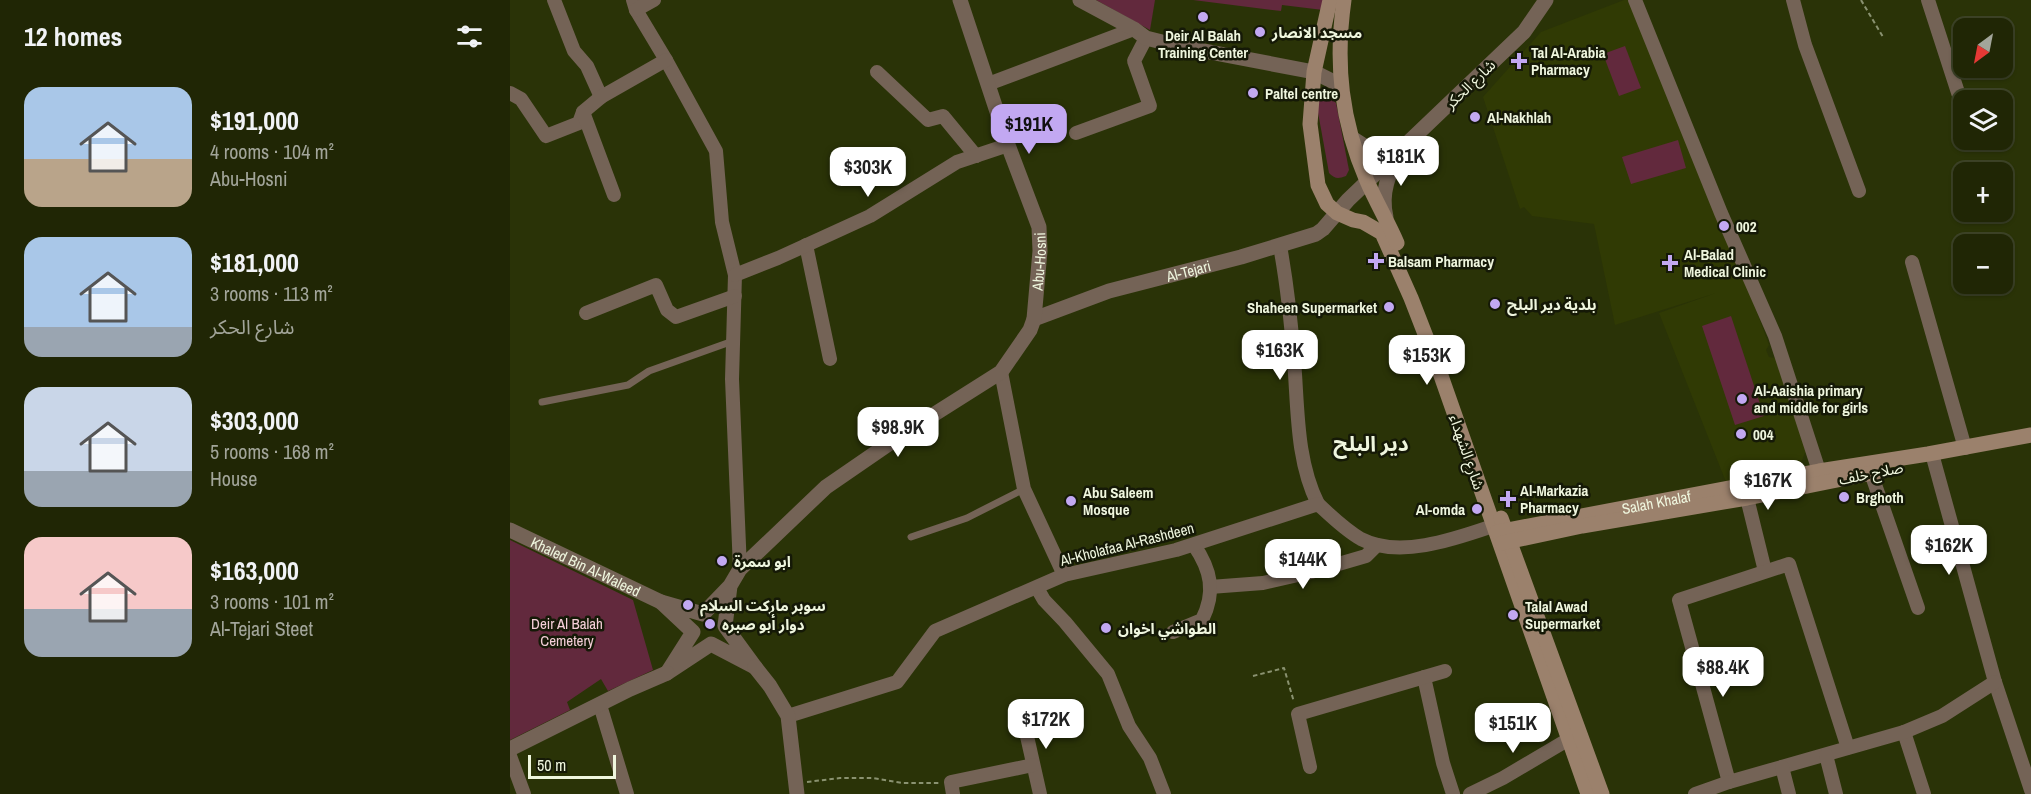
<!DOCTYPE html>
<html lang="en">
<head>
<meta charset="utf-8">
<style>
  :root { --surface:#202605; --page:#2d3213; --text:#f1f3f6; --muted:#a2a59a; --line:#3d4327; --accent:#c2a8f2 }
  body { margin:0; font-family:"Archivo Narrow","Noto Sans Arabic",sans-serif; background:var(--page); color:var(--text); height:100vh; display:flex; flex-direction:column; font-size:22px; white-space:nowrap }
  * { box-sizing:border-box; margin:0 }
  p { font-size:20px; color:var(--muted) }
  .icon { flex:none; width:33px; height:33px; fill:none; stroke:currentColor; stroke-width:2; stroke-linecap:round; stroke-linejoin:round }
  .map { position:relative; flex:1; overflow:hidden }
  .side { display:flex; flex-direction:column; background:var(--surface); width:510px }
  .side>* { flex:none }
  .needle { width:39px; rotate:212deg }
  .controls { position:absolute; left:1443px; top:18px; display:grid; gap:12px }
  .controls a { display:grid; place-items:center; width:60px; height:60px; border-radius:12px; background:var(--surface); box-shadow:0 2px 4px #0004,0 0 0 2px var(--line); font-size:30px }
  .scale { position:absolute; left:18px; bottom:15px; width:88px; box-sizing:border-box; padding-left:6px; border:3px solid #eff6de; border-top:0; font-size:16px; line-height:21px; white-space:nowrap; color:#eff6de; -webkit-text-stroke:4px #151907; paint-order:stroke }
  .price { position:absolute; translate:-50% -51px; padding:0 14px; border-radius:12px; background:#fff; color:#222; font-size:20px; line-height:39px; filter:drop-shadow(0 2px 3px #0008) }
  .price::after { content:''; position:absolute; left:50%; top:36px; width:18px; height:14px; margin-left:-9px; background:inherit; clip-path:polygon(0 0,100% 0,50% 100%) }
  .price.current { background:var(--accent); color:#111 }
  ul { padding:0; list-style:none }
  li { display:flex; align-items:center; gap:18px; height:150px; padding:0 24px }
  li span { display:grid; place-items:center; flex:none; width:168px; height:120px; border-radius:18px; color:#555 }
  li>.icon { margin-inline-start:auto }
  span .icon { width:72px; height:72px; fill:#fffc; stroke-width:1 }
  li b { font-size:26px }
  h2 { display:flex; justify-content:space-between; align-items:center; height:72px; padding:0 24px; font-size:26px }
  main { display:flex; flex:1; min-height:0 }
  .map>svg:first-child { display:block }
  .built { fill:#303a04 }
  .green { fill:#62293d }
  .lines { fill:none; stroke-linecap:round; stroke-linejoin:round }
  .path { stroke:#8a9270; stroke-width:2; stroke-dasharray:4.5 3; stroke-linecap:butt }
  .service { stroke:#746356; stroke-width:7 }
  .minor { stroke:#746356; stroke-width:14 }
  .tertiary { stroke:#746356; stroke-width:15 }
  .secondary { stroke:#9b816c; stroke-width:15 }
  .poi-dot { fill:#c2a8f2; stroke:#151907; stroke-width:2 }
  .labels { text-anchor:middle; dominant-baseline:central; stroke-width:5; stroke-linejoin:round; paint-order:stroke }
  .poi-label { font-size:15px; font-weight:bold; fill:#eff6de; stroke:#151907; text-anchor:start }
  .street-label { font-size:15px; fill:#eff6de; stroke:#151907 }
  .park-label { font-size:15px; fill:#f5ced8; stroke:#151907 }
  .district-label { font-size:21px; font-weight:bold; fill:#eff6de; stroke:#151907 }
</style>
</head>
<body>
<main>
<section class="side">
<h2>12 homes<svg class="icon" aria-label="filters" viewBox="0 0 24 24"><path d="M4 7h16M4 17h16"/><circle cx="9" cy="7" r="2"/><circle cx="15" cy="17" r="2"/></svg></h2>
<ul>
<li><span style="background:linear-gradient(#a9c7e8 60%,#b9a48a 0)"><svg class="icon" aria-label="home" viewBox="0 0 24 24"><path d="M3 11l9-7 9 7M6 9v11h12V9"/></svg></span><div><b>$191,000</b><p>4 rooms · 104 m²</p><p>Abu-Hosni</p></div></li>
<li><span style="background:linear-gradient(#a9c7e8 75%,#9aa5b1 0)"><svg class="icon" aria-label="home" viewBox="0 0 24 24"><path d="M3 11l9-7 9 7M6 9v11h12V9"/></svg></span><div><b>$181,000</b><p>3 rooms · 113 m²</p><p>شارع الحكر</p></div></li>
<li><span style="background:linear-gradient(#c9d6e8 70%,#9aa5b1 0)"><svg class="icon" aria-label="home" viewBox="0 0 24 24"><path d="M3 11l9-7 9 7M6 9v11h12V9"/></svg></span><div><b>$303,000</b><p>5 rooms · 168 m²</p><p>House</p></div></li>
<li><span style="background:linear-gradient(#f6c9c9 60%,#9aa5b1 0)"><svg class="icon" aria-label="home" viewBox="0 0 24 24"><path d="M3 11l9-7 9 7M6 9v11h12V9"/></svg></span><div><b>$163,000</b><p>3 rooms · 101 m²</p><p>Al-Tejari Steet</p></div></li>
</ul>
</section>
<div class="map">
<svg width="1521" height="794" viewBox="0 0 1521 794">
  <rect width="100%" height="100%" fill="#2a3307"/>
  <polygon class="built" points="1114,0 1122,0 1236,283 1259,345 1256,350 1259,357 1265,358 1296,440 1297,448 1288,470 1216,482 1149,313 1206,293 1105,325 1084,224 1022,216 1014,207 1010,209 973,97 1031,32"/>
  <g class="green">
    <polygon points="586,0 645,0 640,30"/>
    <polygon points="683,0 815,0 813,10 772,5 771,11"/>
    <polygon points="1115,46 1131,88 1109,96 1093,54"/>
    <path d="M815,97L821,98L826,103L839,170L836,176C828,179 825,179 819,173L807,107L809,101Z"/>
    <polygon points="1168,140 1176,168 1121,184 1112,157"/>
    <polygon points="1221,316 1254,416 1225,425 1192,326"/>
    <polygon points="0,540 123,600 143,670 98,691 91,679 57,702 60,710 0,740"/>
  </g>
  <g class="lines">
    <g class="path">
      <polyline points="1351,0 1373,37"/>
      <polyline points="743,676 774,668 784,702"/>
      <polyline points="297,782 330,778 363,778 393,783 429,783"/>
    </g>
    <g class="service">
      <polyline points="32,402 118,385 139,371 223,341"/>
      <polyline points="401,537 457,518 514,489"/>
    </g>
    <g class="minor">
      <polyline points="44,0 64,51 77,66 91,97"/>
      <polyline points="123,0 126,10 156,60 206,151 212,222 225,275 222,379 230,569"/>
      <polyline points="1125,0 1211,213 1265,336 1309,471"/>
      <polyline points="1283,0 1295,45 1349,191"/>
      <polyline points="1418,0 1453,108"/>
      <polyline points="126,10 144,0"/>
      <polyline points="367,72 418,120 433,116 466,156"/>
      <polyline points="478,84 624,29"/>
      <polyline points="0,93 11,99 36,136 69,123 73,112 91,97 156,60"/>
      <polyline points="73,112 104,195"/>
      <polyline points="566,133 640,106 624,61 636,38"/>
      <polyline points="296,245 320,359"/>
      <path d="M770,246C777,284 781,321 784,360C788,408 786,460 808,504"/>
      <polyline points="1402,262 1455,448"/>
      <polyline points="225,275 268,258 360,216 447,162 498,145"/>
      <polyline points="76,313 146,285 157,310 166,317 225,296"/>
      <polyline points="491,372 514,489 554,575"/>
      <polyline points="1424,461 1485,682 1521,790"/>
      <polyline points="1361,473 1408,608"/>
      <polyline points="1237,498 1255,571"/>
      <polyline points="700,587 753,583 801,572 856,556 867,545"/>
      <polyline points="527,588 534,600 555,622 598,674 619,726 640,758 654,794"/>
      <path d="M663,632L692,620C706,592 701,570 684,545"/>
      <polyline points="914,677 933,763 943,794"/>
      <polyline points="90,705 117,794"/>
      <polyline points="512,714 530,794"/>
      <path d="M278,716L387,682L425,631L554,575L666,550L808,504C821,516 835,530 851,539C889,559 945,539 983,526"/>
      <polyline points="1394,732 1414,794"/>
      <polyline points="1338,748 1279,564 1169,600 1219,782 1394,732 1432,716 1485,682"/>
      <polyline points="1316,755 1326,794"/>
      <polyline points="0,756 14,794"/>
      <polyline points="800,767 788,714 935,671"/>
      <polyline points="1272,767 1279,794"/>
      <polyline points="443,794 441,782 523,765"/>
      <polyline points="960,794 993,778 1059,739"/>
      <polyline points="1185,794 1219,782"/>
    </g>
    <g class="tertiary">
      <polyline points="570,0 624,29 636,38 668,46 804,72 830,85"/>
      <path d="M842,138L861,150L890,152C879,174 870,192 876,217"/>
      <path id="s1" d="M524,319L599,291L731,257L806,234L813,229L838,200L1014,32L1036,0"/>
      <path id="s2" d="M0,530L151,602"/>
      <path id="s3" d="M220,586L215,626L245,667L201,644L157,673L183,632L151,602L193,614L220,586L230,569L316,487L393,434L491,372L520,330L524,319L530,251L529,227L498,145L450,0"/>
      <polyline points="245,667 260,686 278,716 287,794"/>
      <polyline points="0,749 120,689 157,673"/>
    </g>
    <g class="secondary">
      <polyline points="820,0 804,72 800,124 808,185 817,204 827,213 843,220 853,222 872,233 901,298 929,370 1078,794"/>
      <path d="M834,0C825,64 831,121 857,181C866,202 878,222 887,243"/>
      <polyline points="991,518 1092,794"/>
      <path id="s4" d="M987,532L1309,471L1418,454L1521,435"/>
      <polyline points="992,543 1072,526 1237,498 1372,471"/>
    </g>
  </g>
  <g class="poi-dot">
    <circle cx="693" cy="17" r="6"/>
    <circle cx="750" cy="32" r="6"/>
    <path d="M1006 52h6v6h6v6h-6v6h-6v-6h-6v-6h6z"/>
    <circle cx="743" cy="93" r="6"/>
    <circle cx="965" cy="117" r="6"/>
    <circle cx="1214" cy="226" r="6"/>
    <path d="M863 252h6v6h6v6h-6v6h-6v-6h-6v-6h6z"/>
    <path d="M1157 254h6v6h6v6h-6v6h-6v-6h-6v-6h6z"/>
    <circle cx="985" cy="304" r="6"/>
    <circle cx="879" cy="307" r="6"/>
    <circle cx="1232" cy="399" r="6"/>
    <circle cx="1231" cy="434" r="6"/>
    <circle cx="1334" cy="497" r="6"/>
    <path d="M995 490h6v6h6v6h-6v6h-6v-6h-6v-6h6z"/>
    <circle cx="561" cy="501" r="6"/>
    <circle cx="967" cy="509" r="6"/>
    <circle cx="212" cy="561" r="6"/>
    <circle cx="178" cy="605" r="6"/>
    <circle cx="1003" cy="615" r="6"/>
    <circle cx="200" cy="624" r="6"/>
    <circle cx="596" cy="628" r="6"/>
  </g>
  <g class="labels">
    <g class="poi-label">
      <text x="762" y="32">مسجد الانصار</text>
      <text x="693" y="35" text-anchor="middle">Deir Al Balah<tspan x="693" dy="17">Training Center</tspan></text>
      <text x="1021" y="52">Tal Al-Arabia<tspan x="1021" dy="17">Pharmacy</tspan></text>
      <text x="755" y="93">Paltel centre</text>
      <text x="977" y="117">Al-Nakhlah</text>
      <text x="1226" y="226">002</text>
      <text x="1174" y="254">Al-Balad<tspan x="1174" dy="17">Medical Clinic</tspan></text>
      <text x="878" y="261">Balsam Pharmacy</text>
      <text x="997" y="304">بلدية دير البلح</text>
      <text x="867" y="307" text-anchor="end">Shaheen Supermarket</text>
      <text x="1244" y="390">Al-Aaishia primary<tspan x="1244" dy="17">and middle for girls</tspan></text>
      <text x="1243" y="434">004</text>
      <text x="1010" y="490">Al-Markazia<tspan x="1010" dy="17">Pharmacy</tspan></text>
      <text x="573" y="492">Abu Saleem<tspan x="573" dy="17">Mosque</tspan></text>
      <text x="1346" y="497">Brghoth</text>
      <text x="955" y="509" text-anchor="end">Al-omda</text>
      <text x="224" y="561">ابو سمرة</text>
      <text x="190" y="605">سوبر ماركت السلام</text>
      <text x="1015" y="606">Talal Awad<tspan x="1015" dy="17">Supermarket</tspan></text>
      <text x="212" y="624">دوار أبو صبره</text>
      <text x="608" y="628">الطواشي اخوان</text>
    </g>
    <g class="street-label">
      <text transform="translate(960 84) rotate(-44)">شارع الحكر</text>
      <text stroke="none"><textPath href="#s3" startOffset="837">Abu-Hosni</textPath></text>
      <text stroke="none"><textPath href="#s1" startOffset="162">Al-Tejari</textPath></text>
      <text transform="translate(957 452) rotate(71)">شارع الشهداء</text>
      <text transform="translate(1361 473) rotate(-11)">صلاح خلف</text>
      <text stroke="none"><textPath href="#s4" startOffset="162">Salah Khalaf</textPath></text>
      <text transform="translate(617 544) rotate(-14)">Al-Kholafaa Al-Rashdeen</text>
      <text stroke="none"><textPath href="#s2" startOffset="84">Khaled Bin Al-Waleed</textPath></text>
    </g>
    <g class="park-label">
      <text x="57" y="623">Deir Al Balah<tspan x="57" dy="17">Cemetery</tspan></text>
    </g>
    <g class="district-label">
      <text x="861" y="443">دير البلح</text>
    </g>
  </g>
</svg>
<div class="controls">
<a><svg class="needle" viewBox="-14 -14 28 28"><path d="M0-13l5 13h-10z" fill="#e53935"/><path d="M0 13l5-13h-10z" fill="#a2a59a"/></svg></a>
<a><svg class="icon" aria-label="layers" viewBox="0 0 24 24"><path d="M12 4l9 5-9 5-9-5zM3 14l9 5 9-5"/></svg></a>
<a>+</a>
<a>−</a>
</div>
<div class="scale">50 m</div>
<b class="price current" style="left:519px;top:155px">$191K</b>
<b class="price" style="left:891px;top:187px">$181K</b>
<b class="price" style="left:358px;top:198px">$303K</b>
<b class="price" style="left:770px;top:381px">$163K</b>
<b class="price" style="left:917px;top:386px">$153K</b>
<b class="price" style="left:388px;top:458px">$98.9K</b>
<b class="price" style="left:1258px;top:511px">$167K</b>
<b class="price" style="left:1439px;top:576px">$162K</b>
<b class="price" style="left:793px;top:590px">$144K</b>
<b class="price" style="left:1213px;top:698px">$88.4K</b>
<b class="price" style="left:536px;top:750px">$172K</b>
<b class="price" style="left:1003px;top:754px">$151K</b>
</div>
</main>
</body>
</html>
